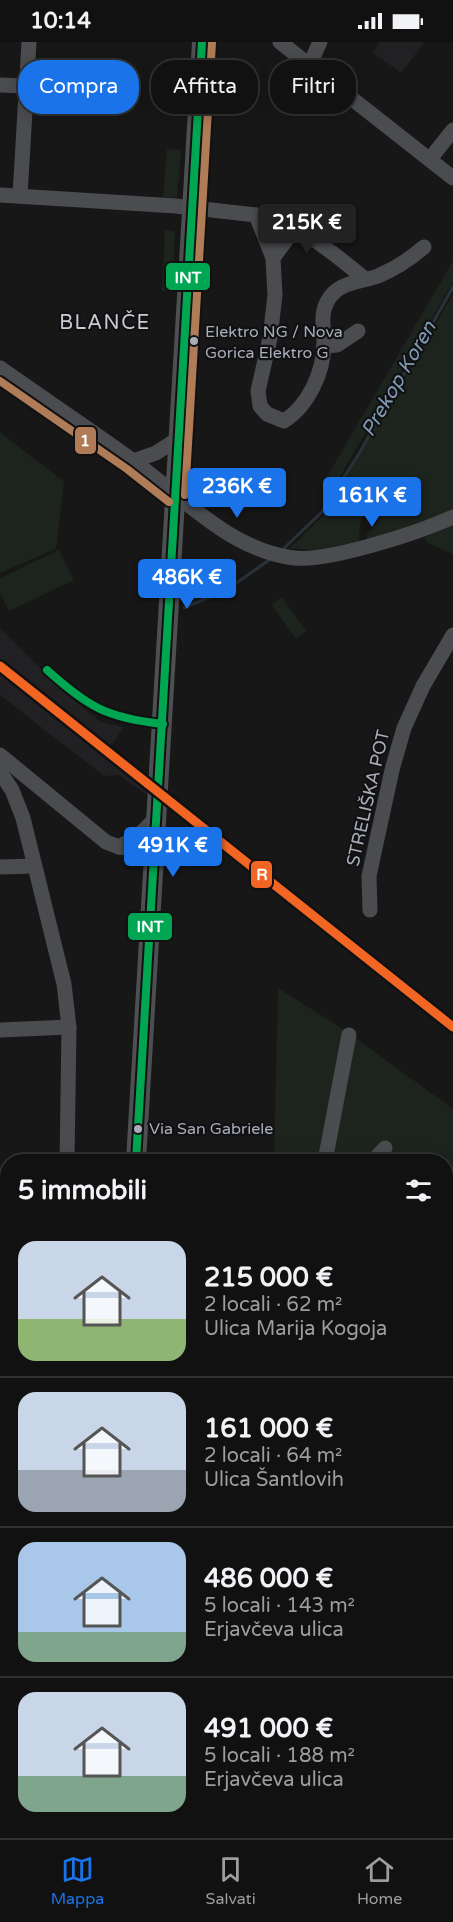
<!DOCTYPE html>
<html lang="it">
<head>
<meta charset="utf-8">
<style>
  :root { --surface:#111; --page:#1e1f1f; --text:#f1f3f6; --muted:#9c9d9f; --line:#303131; --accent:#1a73e8 }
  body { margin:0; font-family:"Varela Round",sans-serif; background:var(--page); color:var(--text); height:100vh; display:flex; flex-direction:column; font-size:22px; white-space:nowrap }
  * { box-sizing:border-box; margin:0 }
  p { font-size:20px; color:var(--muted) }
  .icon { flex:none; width:33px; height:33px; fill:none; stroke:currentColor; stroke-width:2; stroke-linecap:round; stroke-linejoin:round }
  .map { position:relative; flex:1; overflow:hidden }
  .details { position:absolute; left:0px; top:1112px; width:453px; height:686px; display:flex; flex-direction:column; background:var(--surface); border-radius:24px 24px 0 0; box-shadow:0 3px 15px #0003,0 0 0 2px var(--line) }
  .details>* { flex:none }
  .banner { position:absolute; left:18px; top:18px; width:417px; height:54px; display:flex; gap:12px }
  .price { position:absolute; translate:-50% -51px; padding:0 14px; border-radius:6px; background:var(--accent); color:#fff; font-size:20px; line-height:39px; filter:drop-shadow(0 2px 3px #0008) }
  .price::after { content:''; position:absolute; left:50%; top:36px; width:18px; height:14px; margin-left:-9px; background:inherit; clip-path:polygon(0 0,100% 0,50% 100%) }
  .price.current { background:#222; color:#fff }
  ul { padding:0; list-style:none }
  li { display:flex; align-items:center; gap:18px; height:150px; padding:0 18px }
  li+li { border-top:2px solid var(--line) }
  li span { display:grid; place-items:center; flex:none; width:168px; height:120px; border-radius:18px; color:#555 }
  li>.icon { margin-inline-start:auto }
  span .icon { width:72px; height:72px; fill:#fffc; stroke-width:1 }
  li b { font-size:26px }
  h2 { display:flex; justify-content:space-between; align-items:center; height:72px; padding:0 18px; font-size:26px }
  .tag { padding:0 21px; border-radius:24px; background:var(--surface); box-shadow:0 3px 15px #0003,0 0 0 2px var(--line); font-size:21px; line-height:54px }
  .tag.current { background:var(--accent); color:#fff }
  .status { display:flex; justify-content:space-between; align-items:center; height:42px; padding:0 30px; background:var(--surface); direction:ltr }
  .status svg { height:16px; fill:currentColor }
  .menu { display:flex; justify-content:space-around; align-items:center; height:84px; border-top:2px solid var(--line); background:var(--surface); font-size:16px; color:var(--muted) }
  .menu a { display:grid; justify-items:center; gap:3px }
  .menu .current { color:var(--accent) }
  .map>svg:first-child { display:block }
  .built { fill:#212123 }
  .green { fill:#1d241e }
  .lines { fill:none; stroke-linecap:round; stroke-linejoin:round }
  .stream { stroke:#2a3239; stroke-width:3 }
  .minor { stroke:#4b4c50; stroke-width:15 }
  .major { stroke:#4d4f52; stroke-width:20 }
  .rail-casing { stroke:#4b4c4f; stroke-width:5 }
  .rail { stroke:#111113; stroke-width:3; stroke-dasharray:9; stroke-linecap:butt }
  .bus-1-casing { stroke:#111113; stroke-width:12 }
  .bus-2-casing { stroke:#111113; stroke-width:12 }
  .bus-1 { stroke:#00a651; stroke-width:8 }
  .bus-2 { stroke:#b07c57; stroke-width:8 }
  .rail-1-casing { stroke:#111113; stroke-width:14 }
  .rail-1 { stroke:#f26522; stroke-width:9 }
  .bus-dot { fill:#a8adb8; stroke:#111113; stroke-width:2 }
  .labels { text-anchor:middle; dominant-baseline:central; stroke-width:4.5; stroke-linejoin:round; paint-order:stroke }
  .bus-label { font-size:16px; fill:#a8adb8; stroke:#111113; text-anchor:start }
  .street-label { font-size:18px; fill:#a8adb8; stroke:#111113 }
  .neighbourhood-label { font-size:20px; letter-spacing:1.5px; fill:#c9ccd4; stroke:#111113 }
  .water-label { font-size:20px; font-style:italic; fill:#7f9bb3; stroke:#111113 }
  .line-badge { stroke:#111113; stroke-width:2 }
  .badge-label { font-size:16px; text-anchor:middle; font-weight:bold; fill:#fff }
</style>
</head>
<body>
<div class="status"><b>10:14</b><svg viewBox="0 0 49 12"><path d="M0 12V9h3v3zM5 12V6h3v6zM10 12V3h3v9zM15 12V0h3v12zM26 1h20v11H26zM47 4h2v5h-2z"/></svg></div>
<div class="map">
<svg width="453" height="1796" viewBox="0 0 453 1796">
  <rect width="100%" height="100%" fill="#171717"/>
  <g class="built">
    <polygon points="380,0 422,0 424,1 401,31 373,10"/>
    <polygon points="0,586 66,652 101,680 124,685 111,704 147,733 148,754 119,733 104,734 0,653"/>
  </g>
  <g class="green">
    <polygon points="167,107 181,108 177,156 163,155"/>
    <polygon points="165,188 175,189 172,249 162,249"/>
    <polygon points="453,219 453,240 335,443 325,438"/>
    <path d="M453,252V468L368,498L366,493C386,474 380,474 377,451C363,462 358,484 359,501L318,509L290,506L325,472Z"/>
    <polygon points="0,390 64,440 56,507 0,531"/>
    <polygon points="453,483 453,512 426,500 424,495"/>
    <polygon points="59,508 74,538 9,569 0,551 0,536"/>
    <polygon points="282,555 306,589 296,597 272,563"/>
    <polygon points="278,946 346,989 453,1067 453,1251 446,1256 446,1119 274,1119"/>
    <polygon points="7,1297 8,1443 4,1443 3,1451 0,1451 0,1298"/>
  </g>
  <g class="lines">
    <g class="stream">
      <polyline points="282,508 322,470 360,410 453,245"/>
      <polyline points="184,566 228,547 272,516"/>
    </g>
    <g class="minor">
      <polyline points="280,0 453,136"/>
      <polyline points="310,22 320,0"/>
      <polyline points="0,43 26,44"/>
      <polyline points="430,117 453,88"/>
      <path d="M0,153L176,164L256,173L273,216L275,253L270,296L258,349L260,364L267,372L284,379C308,364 324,330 324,301C324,287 320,273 327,260C337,240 358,241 378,234C395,227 410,217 424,205"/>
      <polyline points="20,154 29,0"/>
      <path d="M256,173C299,181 332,210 365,237"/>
      <polyline points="273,216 295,186"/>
      <polyline points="324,304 337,303 358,289"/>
      <path d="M0,326C44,357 88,386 132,418C182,454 229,508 294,516C330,520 419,490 453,475"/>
      <polyline points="133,419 156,411 179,396"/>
      <polyline points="0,713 106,800 119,805 156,809"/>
      <polyline points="0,730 12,748 23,776 64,942 69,985 67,1119"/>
      <polyline points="119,805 138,794 157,775"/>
      <polyline points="0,825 34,824"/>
      <polyline points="370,868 369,834 392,728 404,686 423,644 453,593"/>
      <polyline points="0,988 69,985"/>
      <polyline points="325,1119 349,993"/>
      <polyline points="373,1119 385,1106"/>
      <polyline points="0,1255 8,1254"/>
      <polyline points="446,1410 453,1416"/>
      <polyline points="446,1445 453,1438"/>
      <polyline points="446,1684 453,1679"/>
      <polyline points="446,1726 453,1736"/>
      <polyline points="299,1790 322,1796"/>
    </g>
    <g class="major">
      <polyline points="136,1119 202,0"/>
      <polyline points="0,1542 8,1545"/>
      <polyline points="446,1601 453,1603"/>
      <polyline points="0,1684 8,1677"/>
      <polyline points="353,1790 357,1796"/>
    </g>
    <defs>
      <polyline id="rail" points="0,622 11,633"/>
    </defs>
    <use href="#rail" class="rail-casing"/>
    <use href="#rail" class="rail"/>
    <defs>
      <g id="bus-1">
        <path d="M47,628C88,665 107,676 163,682"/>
        <polyline points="136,1119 202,0"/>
      </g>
      <g id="bus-2">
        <polyline points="0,339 127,427 169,460"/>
        <polyline points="185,453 212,1"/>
      </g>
    </defs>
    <use href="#bus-1" class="bus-1-casing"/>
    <use href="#bus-2" class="bus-2-casing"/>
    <use href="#bus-1" class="bus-1"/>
    <use href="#bus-2" class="bus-2"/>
    <defs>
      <polyline id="rail-1" points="0,624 453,985"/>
    </defs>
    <use href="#rail-1" class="rail-1-casing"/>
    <use href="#rail-1" class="rail-1"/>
  </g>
  <g class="bus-dot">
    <circle cx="194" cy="299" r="5"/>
    <circle cx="138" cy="1087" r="5"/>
  </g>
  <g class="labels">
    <g class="bus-label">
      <text x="205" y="290">Elektro NG / Nova<tspan x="205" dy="21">Gorica Elektro G</tspan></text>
      <text x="149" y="1087">Via San Gabriele</text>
    </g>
    <g class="street-label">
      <text transform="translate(368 756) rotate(-77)">STRELIŠKA POT</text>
    </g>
    <g class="neighbourhood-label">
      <text x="105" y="281">BLANČE</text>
    </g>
    <g class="water-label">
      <text transform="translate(399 337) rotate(-60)">Prekop Koren</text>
    </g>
  </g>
  <g class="line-badge">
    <rect x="165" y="220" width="46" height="29" rx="6" fill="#00a651"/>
    <rect x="74" y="384" width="23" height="29" rx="6" fill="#b07c57"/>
    <rect x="250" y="818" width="23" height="29" rx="6" fill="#f26522"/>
    <rect x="127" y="870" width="46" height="29" rx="6" fill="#00a651"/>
  </g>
  <g class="badge-label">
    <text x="188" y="241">INT</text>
    <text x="85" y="404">1</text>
    <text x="262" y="838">R</text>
    <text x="150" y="890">INT</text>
  </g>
</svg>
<b class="price current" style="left:307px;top:213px">215K €</b>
<b class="price" style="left:237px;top:477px">236K €</b>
<b class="price" style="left:372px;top:486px">161K €</b>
<b class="price" style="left:187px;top:568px">486K €</b>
<b class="price" style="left:173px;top:836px">491K €</b>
<div class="banner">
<a class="tag current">Compra</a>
<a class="tag">Affitta</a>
<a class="tag">Filtri</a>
</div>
<section class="details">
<h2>5 immobili<svg class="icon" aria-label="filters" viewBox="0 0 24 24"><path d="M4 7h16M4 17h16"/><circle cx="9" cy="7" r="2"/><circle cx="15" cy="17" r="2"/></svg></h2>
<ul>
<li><span style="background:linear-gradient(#c9d6e8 65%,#8fb573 0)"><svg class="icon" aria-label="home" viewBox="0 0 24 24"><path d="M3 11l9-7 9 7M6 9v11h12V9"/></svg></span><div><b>215 000 €</b><p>2 locali · 62 m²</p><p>Ulica Marija Kogoja</p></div></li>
<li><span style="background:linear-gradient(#c9d6e8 65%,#9aa5b1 0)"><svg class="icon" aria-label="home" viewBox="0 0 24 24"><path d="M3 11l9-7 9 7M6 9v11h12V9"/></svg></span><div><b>161 000 €</b><p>2 locali · 64 m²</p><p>Ulica Šantlovih</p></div></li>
<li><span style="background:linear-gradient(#a9c7e8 75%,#7fa58c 0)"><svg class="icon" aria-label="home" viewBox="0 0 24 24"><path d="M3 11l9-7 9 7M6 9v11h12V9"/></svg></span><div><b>486 000 €</b><p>5 locali · 143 m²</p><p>Erjavčeva ulica</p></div></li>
<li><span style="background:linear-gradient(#c9d6e8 70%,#7fa58c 0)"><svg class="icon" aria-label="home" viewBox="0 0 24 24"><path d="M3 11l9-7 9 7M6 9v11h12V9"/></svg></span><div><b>491 000 €</b><p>5 locali · 188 m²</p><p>Erjavčeva ulica</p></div></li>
</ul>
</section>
</div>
<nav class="menu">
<a class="current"><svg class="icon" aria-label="map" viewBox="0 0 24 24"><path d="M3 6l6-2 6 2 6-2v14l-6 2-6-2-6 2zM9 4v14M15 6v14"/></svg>Mappa</a>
<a><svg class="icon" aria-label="saved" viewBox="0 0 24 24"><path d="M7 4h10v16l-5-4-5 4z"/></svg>Salvati</a>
<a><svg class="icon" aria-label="home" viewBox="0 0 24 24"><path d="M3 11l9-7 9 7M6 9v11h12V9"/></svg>Home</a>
</nav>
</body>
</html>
